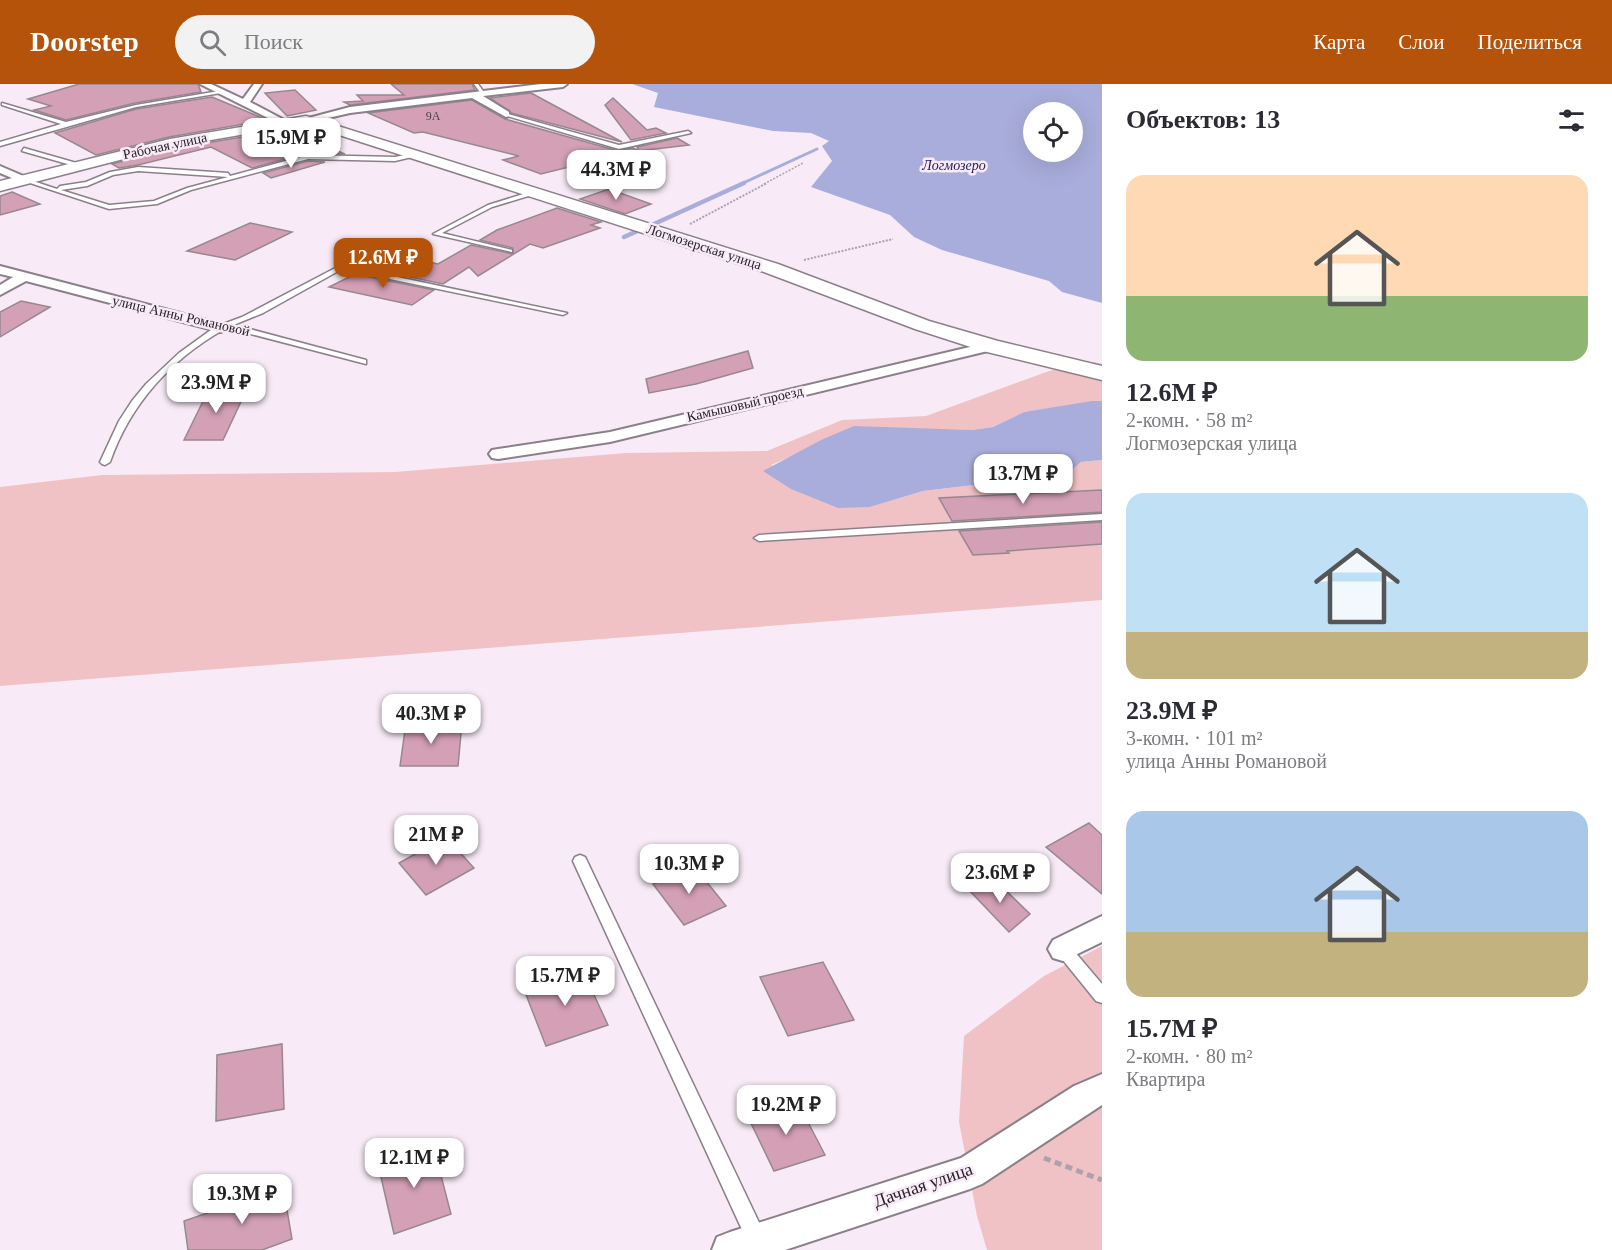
<!DOCTYPE html>
<html lang="ru">
<head>
<meta charset="utf-8">
<style>
  :root { --surface:#fff; --page:#f2f2f3; --text:#2b2b33; --muted:#7c7c81; --accent:#b45309 }
  body { margin:0; font-family:Georgia,serif; background:var(--page); color:var(--text); height:100vh; display:flex; flex-direction:column; font-size:22px; white-space:nowrap }
  * { box-sizing:border-box; margin:0 }
  p { font-size:20px; color:var(--muted) }
  .icon { flex:none; width:33px; height:33px; fill:none; stroke:currentColor; stroke-width:2; stroke-linecap:round; stroke-linejoin:round }
  .map { position:relative; flex:1; overflow:hidden }
  .sheet { display:flex; flex-direction:column; background:var(--surface); width:510px }
  .sheet>* { flex:none }
  .buttons { position:absolute; left:1023px; top:18px; display:grid; gap:12px }
  .buttons a { display:grid; place-items:center; width:60px; height:60px; border-radius:50%; background:var(--surface); box-shadow:0 6px 24px #0002; font-size:30px }
  .price { position:absolute; translate:-50% -51px; padding:0 14px; border-radius:12px; background:#fff; color:#222; font-size:20px; line-height:39px; filter:drop-shadow(0 2px 3px #0008) }
  .price::after { content:''; position:absolute; left:50%; top:36px; width:18px; height:14px; margin-left:-9px; background:inherit; clip-path:polygon(0 0,100% 0,50% 100%) }
  .price.current { background:var(--accent); color:#fff }
  ul { padding:0; list-style:none }
  li { display:grid; align-content:center; gap:12px; height:318px; padding:0 24px }
  li span { display:grid; place-items:center; height:186px; border-radius:18px; color:#555 }
  li>.icon { margin-inline-start:auto }
  span .icon { width:108px; height:108px; fill:#fffc; stroke-width:1 }
  li b { font-size:26px }
  h2 { display:flex; justify-content:space-between; align-items:center; height:72px; padding:0 24px; font-size:26px }
  header { display:flex; align-items:center; gap:36px; box-sizing:border-box; height:84px; padding:0 30px; background:var(--accent); color:#fff }
  header strong { font-size:28px }
  nav { display:flex; gap:33px; margin-inline-start:auto; font-size:21px }
  .search { width:420px; height:54px; background:var(--page); display:flex; align-items:center; gap:15px; box-sizing:border-box; padding:0 21px; border-radius:33px; color:var(--muted); font-size:22px }
  main { display:flex; flex:1; min-height:0 }
  .map>svg:first-child { display:block }
  .green { fill:#f1c2c5 }
  .water { fill:#a9addb; fill-rule:evenodd }
  .lines { fill:none; stroke-linecap:round; stroke-linejoin:round }
  .stream-far1 { stroke:#a9addb; stroke-width:3 }
  .stream { stroke:#a9addb; stroke-width:4.5 }
  .building { fill:#d3a0b6; stroke:#97888e; stroke-width:1.5 }
  .lane-casing { stroke:#8b808a; stroke-width:3 }
  .street-casing { stroke:#8b808a; stroke-width:4 }
  .secondary-casing { stroke:#8b808a; stroke-width:3 }
  .path-far2 { stroke:#aca2ac; stroke-width:1.5; stroke-dasharray:2 1.5; stroke-linecap:butt }
  .path-far1 { stroke:#aca2ac; stroke-width:2; stroke-dasharray:2 1.5; stroke-linecap:butt }
  .path { stroke:#aca2ac; stroke-width:5; stroke-dasharray:7 4.5; stroke-linecap:butt }
  .lane { fill:#fff; fill-rule:evenodd }
  .street { fill:#fff; fill-rule:evenodd }
  .secondary { fill:#fff; fill-rule:evenodd }
  .labels { text-anchor:middle; dominant-baseline:central; stroke-width:5; stroke-linejoin:round; paint-order:stroke }
  .number-label { font-size:12px; fill:#52424b }
  .far-street-label { font-size:14px; fill:#272327; stroke:#f8ebf7 }
  .far-water-label { font-size:14px; font-style:italic; fill:#232157; stroke:#f8ebf7 }
  .near-street-label { font-size:18px; fill:#272327; stroke:#f8ebf7 }
</style>
</head>
<body>
<header>
<strong>Doorstep</strong>
<div class="search"><svg class="icon" aria-label="search" viewBox="0 0 24 24"><circle cx="10" cy="10" r="6"/><path d="M15 15l6 6"/></svg>Поиск</div>
<nav><a>Карта</a><a>Слои</a><a>Поделиться</a></nav>
</header>
<main>
<div class="map">
<svg width="1102" height="1166" viewBox="0 0 1102 1166">
  <rect width="100%" height="100%" fill="#f8ebf7"/>
  <g class="green">
    <polygon points="1094,278 1102,280 1102,317 1024,328 993,343 972,346 914,345 801,368 771,381 870,423 923,407 1067,390 1081,378 1102,376 1102,516 0,602 0,403 102,391 395,388 626,369 767,367 842,336 926,332 1049,287"/>
    <polygon points="1102,862 1102,1166 987,1166 977,1132 959,1038 964,952 1044,892"/>
  </g>
  <g class="water">
    <path d="M632,0H1102V219L1062,208L1049,197L942,166L914,153L890,131L811,103L832,77L822,62L829,57L811,49L773,47L654,23L658,9ZM1072,28V68H1034V28Z"/>
    <polygon points="1092,317 1102,317 1102,376 1081,378 1067,390 923,407 870,423 838,424 791,405 763,387 821,356 854,342 972,346 993,343 1024,328"/>
  </g>
  <g class="lines">
    <polyline class="stream-far1" points="741,100 817,65"/>
    <g class="stream">
      <polyline points="654,140 744,99"/>
      <polyline points="624,153 642,145"/>
    </g>
  </g>
  <g class="building">
    <polygon points="79,0 198,0 201,8 135,19 66,36 34,26 51,22 28,15"/>
    <polygon points="391,0 472,0 475,6 350,21 344,18 363,17 357,11 404,11"/>
    <polygon points="295,6 316,26 287,32 265,9"/>
    <polygon points="531,9 622,58 511,29 490,14"/>
    <polygon points="212,13 267,36 169,53 96,71 55,49 136,25"/>
    <polygon points="613,14 647,46 656,44 666,49 631,56 605,21"/>
    <polygon points="472,16 505,35 618,67 633,64 637,66 541,90 503,76 519,72 423,48 414,49 368,29"/>
    <polygon points="285,46 345,70 307,69 252,84 211,63 138,81 119,84 112,80 170,65"/>
    <polygon points="677,54 689,61 639,67 637,63"/>
    <polygon points="308,77 325,78 271,94 263,89"/>
    <polygon points="609,105 651,120 625,130 580,115"/>
    <polygon points="12,108 40,120 0,131 0,112"/>
    <polygon points="557,124 601,138 591,141 600,144 543,164 530,160 478,192 469,183 443,200 367,184 394,170 438,180 471,161 513,170 513,164 480,156 497,146"/>
    <polygon points="250,139 292,148 235,176 187,167"/>
    <polygon points="355,190 434,206 412,221 329,203"/>
    <polygon points="21,217 50,223 0,253 0,228"/>
    <polygon points="748,267 753,284 696,300 649,309 646,295"/>
    <polygon points="211,301 246,307 223,356 184,356"/>
    <polygon points="1102,406 1102,428 952,437 939,414"/>
    <polygon points="1102,438 1102,460 1007,467 1009,469 973,471 959,447"/>
    <polygon points="406,639 462,639 458,682 400,682"/>
    <polygon points="1089,739 1102,751 1102,810 1046,763"/>
    <polygon points="446,753 474,784 426,811 399,779"/>
    <polygon points="694,782 726,822 684,841 653,800"/>
    <polygon points="994,795 1030,830 1009,848 967,804"/>
    <polygon points="823,878 854,936 788,952 760,893"/>
    <polygon points="582,885 608,941 546,962 523,903"/>
    <polygon points="282,960 284,1025 216,1037 217,971"/>
    <polygon points="797,1017 825,1071 774,1087 748,1033"/>
    <polygon points="433,1061 451,1130 394,1150 378,1080"/>
    <polygon points="283,1103 292,1155 262,1166 188,1166 184,1137"/>
  </g>
  <g class="lines">
    <defs>
      <g id="lane">
        <polygon points="474,0 478,0 486,11 482,11"/>
        <polygon points="219,7 221,9 136,23 0,62 0,58 61,40 2,21 2,19 66,38 136,21"/>
        <polygon points="504,29 619,61 688,47 691,49 619,65 504,31"/>
        <polygon points="24,64 80,80 81,81 78,83 22,67"/>
        <path d="M414,69L416,72L395,77L308,75L191,106L157,120L109,125L21,96L24,94L57,105L60,102L86,98L110,88L138,83L228,89L230,92L308,71L395,73ZM138,87L228,93L187,104L154,117L109,121L61,106L87,102L113,91Z"/>
        <polygon points="533,107 535,110 492,123 442,149 512,166 512,168 433,150 488,121"/>
        <path d="M341,181L567,229L563,231L342,185L263,229L231,242L246,244L366,276V280L243,248L223,246C170,276 130,321 110,378L105,381L102,380L100,378L119,337L132,317L146,300L179,269L215,243L242,233Z"/>
        <polygon points="1102,430 1102,436 759,457 754,454 759,451"/>
        <polygon points="580,771 585,773 587,777 764,1149 767,1156 764,1163 757,1166 750,1163 573,777 575,773"/>
        <polygon points="1063,859 1068,860 1102,900 1102,919 1096,917 1058,870 1055,865 1058,860"/>
      </g>
      <g id="street">
        <polygon points="200,0 211,0 243,15 254,0 262,0 250,18 290,39 282,41"/>
        <polygon points="541,0 567,0 563,3 483,12 509,28 509,32 506,33 472,14 350,29 306,39 301,36 350,23"/>
        <polygon points="0,82 28,94 30,96 24,99 0,89"/>
        <polygon points="0,182 226,241 228,244 221,248 26,197 0,211 0,201 13,193 0,190"/>
        <polygon points="991,258 998,262 996,265 610,358 498,375 492,374 489,370 492,366 498,365 610,348"/>
        <polygon points="1102,832 1102,858 1063,877 1053,874 1048,865 1053,856"/>
        <polygon points="1102,990 1102,1021 982,1100 970,1105 785,1166 712,1166 717,1153 730,1148 961,1074 1074,1002"/>
      </g>
      <polygon id="secondary" points="306,32 778,180 929,237 998,257 1102,282 1102,296 983,267 915,245 764,188 305,40 170,63 0,107 0,97 170,55"/>
    </defs>
    <use href="#lane" class="lane-casing"/>
    <use href="#street" class="street-casing"/>
    <use href="#secondary" class="secondary-casing"/>
    <polyline class="path-far2" points="764,100 803,79"/>
    <g class="path-far1">
      <polyline points="690,140 767,99"/>
      <polyline points="804,176 893,155"/>
    </g>
    <polyline class="path" points="1044,1074 1102,1096"/>
    <use href="#lane" class="lane"/>
    <use href="#street" class="street"/>
    <use href="#secondary" class="secondary"/>
  </g>
  <g class="labels">
    <g class="number-label">
      <text x="433" y="32">9А</text>
    </g>
    <g class="far-street-label">
      <text transform="translate(165 62) rotate(-12)">Рабочая улица</text>
      <text transform="translate(704 163) rotate(18)">Логмозерская улица</text>
      <text transform="translate(181 232) rotate(13)">улица Анны Романовой</text>
      <text transform="translate(745 320) rotate(-13)">Камышовый проезд</text>
    </g>
    <g class="far-water-label">
      <text x="954" y="81">Логмозеро</text>
    </g>
    <g class="near-street-label">
      <text transform="translate(923 1101) rotate(-19)">Дачная улица</text>
    </g>
  </g>
</svg>
<div class="buttons">
<a><svg class="icon" aria-label="locate" viewBox="0 0 24 24"><circle cx="12" cy="12" r="6"/><path d="M12 2v4M12 18v4M2 12h4M18 12h4"/></svg></a>
</div>
<b class="price" style="left:291px;top:85px">15.9M ₽</b>
<b class="price" style="left:616px;top:117px">44.3M ₽</b>
<b class="price current" style="left:383px;top:205px">12.6M ₽</b>
<b class="price" style="left:216px;top:330px">23.9M ₽</b>
<b class="price" style="left:1023px;top:421px">13.7M ₽</b>
<b class="price" style="left:431px;top:661px">40.3M ₽</b>
<b class="price" style="left:436px;top:782px">21M ₽</b>
<b class="price" style="left:689px;top:811px">10.3M ₽</b>
<b class="price" style="left:1000px;top:820px">23.6M ₽</b>
<b class="price" style="left:565px;top:923px">15.7M ₽</b>
<b class="price" style="left:786px;top:1052px">19.2M ₽</b>
<b class="price" style="left:414px;top:1105px">12.1M ₽</b>
<b class="price" style="left:242px;top:1141px">19.3M ₽</b>
</div>
<section class="sheet">
<h2>Объектов: 13<svg class="icon" aria-label="filters" viewBox="0 0 24 24"><path d="M4 7h16M4 17h16"/><circle cx="9" cy="7" r="2"/><circle cx="15" cy="17" r="2"/></svg></h2>
<ul>
<li><span style="background:linear-gradient(#ffd9b3 65%,#8fb573 0)"><svg class="icon" aria-label="home" viewBox="0 0 24 24"><path d="M3 11l9-7 9 7M6 9v11h12V9"/></svg></span><div><b>12.6M ₽</b><p>2-комн. · 58 m²</p><p>Логмозерская улица</p></div></li>
<li><span style="background:linear-gradient(#bfe0f5 75%,#c2b280 0)"><svg class="icon" aria-label="home" viewBox="0 0 24 24"><path d="M3 11l9-7 9 7M6 9v11h12V9"/></svg></span><div><b>23.9M ₽</b><p>3-комн. · 101 m²</p><p>улица Анны Романовой</p></div></li>
<li><span style="background:linear-gradient(#a9c7e8 65%,#c2b280 0)"><svg class="icon" aria-label="home" viewBox="0 0 24 24"><path d="M3 11l9-7 9 7M6 9v11h12V9"/></svg></span><div><b>15.7M ₽</b><p>2-комн. · 80 m²</p><p>Квартира</p></div></li>
</ul>
</section>
</main>
</body>
</html>
